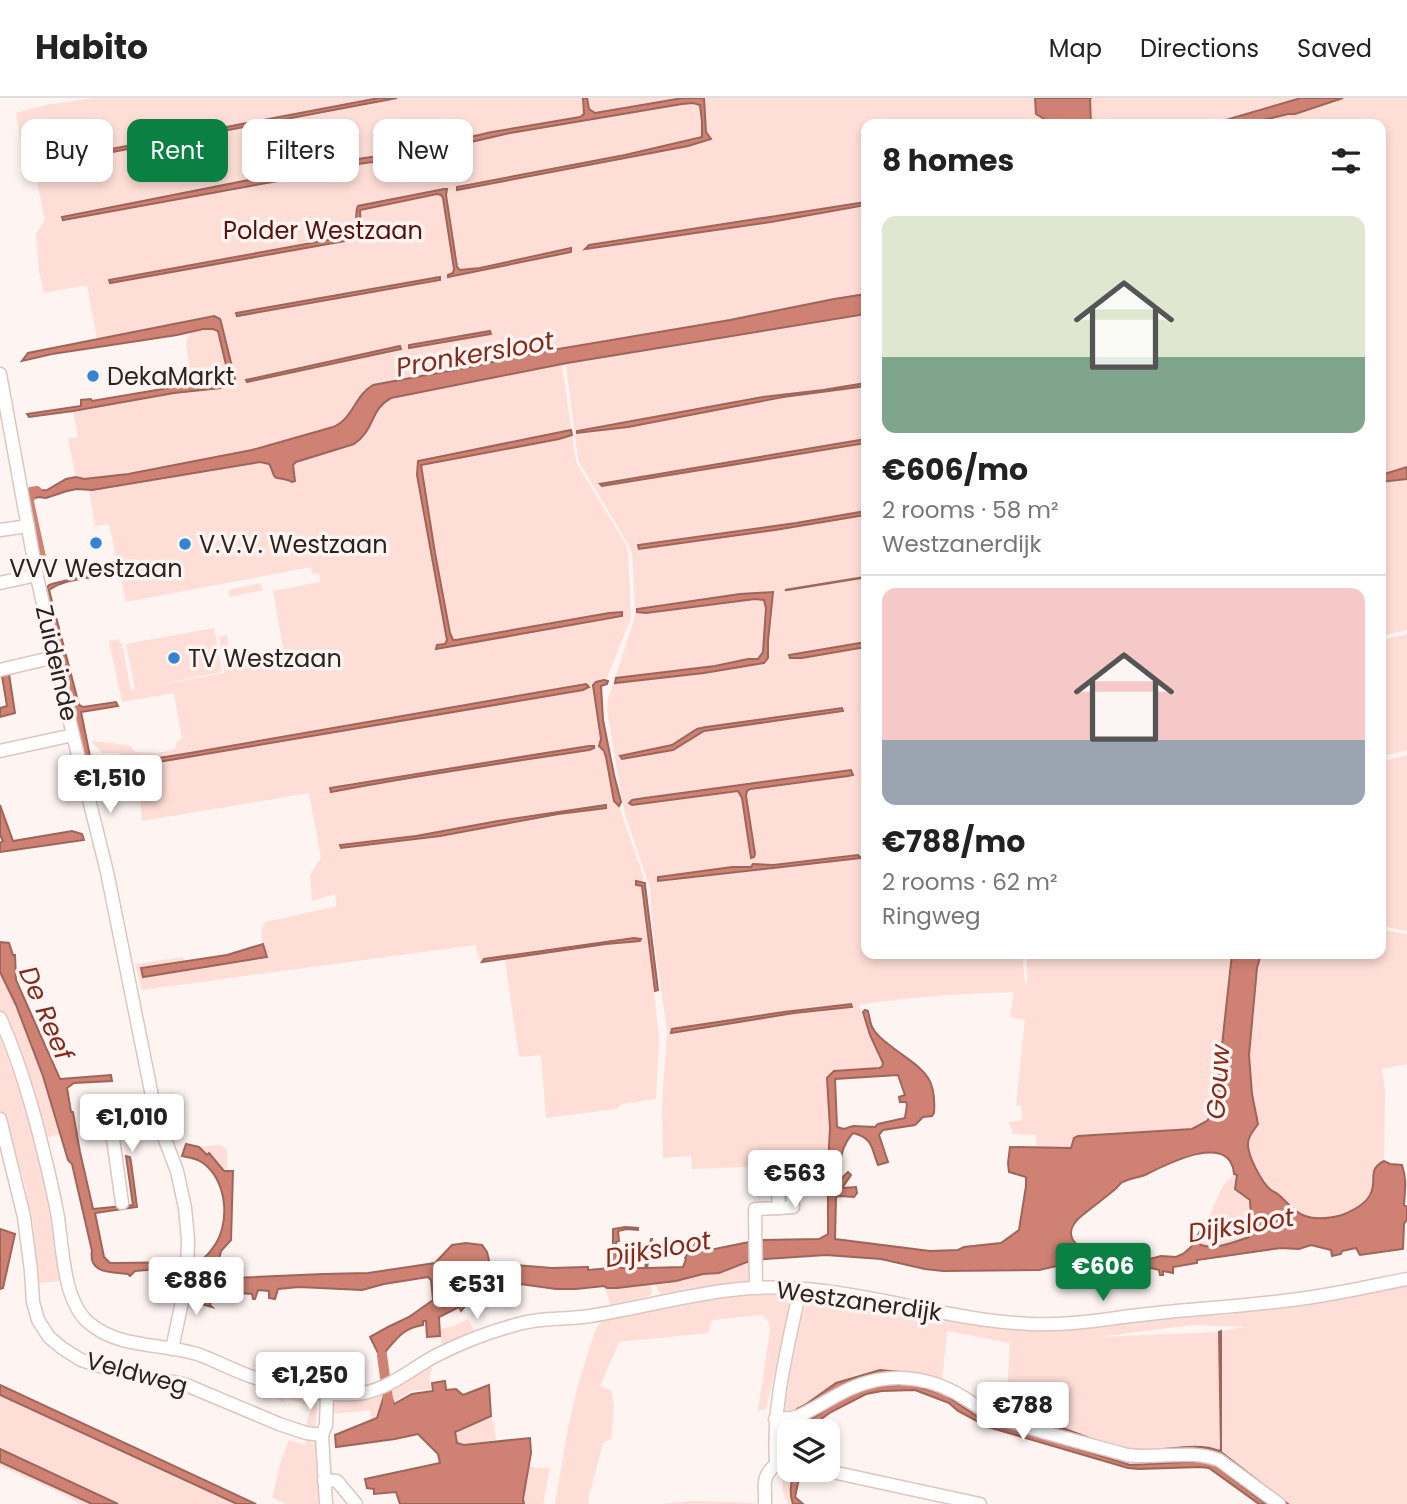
<!DOCTYPE html>
<html lang="en">
<head>
<meta charset="utf-8">
<style>
  :root { --surface:#fff; --page:#f6f6f6; --text:#222; --muted:#767676; --line:#e0e0e0; --accent:#0b8043 }
  body { margin:0; font-family:Poppins,sans-serif; background:var(--page); color:var(--text); height:100vh; display:flex; flex-direction:column; font-size:26px; white-space:nowrap }
  * { box-sizing:border-box; margin:0 }
  p { font-size:23px; color:var(--muted) }
  .icon { flex:none; width:38px; height:38px; fill:none; stroke:currentColor; stroke-width:2; stroke-linecap:round; stroke-linejoin:round }
  .map { position:relative; flex:1; overflow:hidden }
  .drawer { position:absolute; left:861px; top:21px; width:525px; height:840px; display:flex; flex-direction:column; background:var(--surface); border-radius:14px; box-shadow:0 4px 10px #0003 }
  .drawer>* { flex:none }
  .banner { position:absolute; left:21px; top:21px; width:665px; height:63px; display:flex; gap:14px }
  .fabs { position:absolute; left:777px; top:1321px; display:grid; gap:14px }
  .fabs a { display:grid; place-items:center; width:63px; height:63px; border-radius:14px; background:var(--surface); box-shadow:0 4px 10px #0003; font-size:35px }
  .price { position:absolute; translate:-50% -60px; padding:0 16px; border-radius:7px; background:#fff; color:#222; font-size:23px; line-height:46px; filter:drop-shadow(0 2px 4px #0008) }
  .price::after { content:''; position:absolute; left:50%; top:42px; width:21px; height:16px; margin-left:-10px; background:inherit; clip-path:polygon(0 0,100% 0,50% 100%) }
  .price.selected { background:var(--accent); color:#fff }
  ul { padding:0; list-style:none }
  li { display:grid; align-content:center; gap:14px; height:371px; padding:0 21px }
  li+li { border-top:2px solid var(--line) }
  li span { display:grid; place-items:center; height:217px; border-radius:14px; color:#555 }
  li>.icon { margin-inline-start:auto }
  span .icon { width:126px; height:126px; fill:#fffc; stroke-width:1 }
  li b { font-size:30px }
  h2 { display:flex; justify-content:space-between; align-items:center; height:84px; padding:0 21px; font-size:30px }
  .chip { padding:0 24px; border-radius:14px; background:var(--surface); box-shadow:0 4px 10px #0003; font-size:24px; line-height:63px }
  .chip.selected { background:var(--accent); color:#fff }
  header { display:flex; align-items:center; gap:42px; box-sizing:border-box; height:98px; padding:0 35px; background:var(--surface); border-bottom:2px solid var(--line) }
  header strong { font-size:33px }
  nav { display:flex; gap:38px; margin-inline-start:auto; font-size:24px }
  .map>svg:first-child { display:block }
  .green { fill:#feded7; fill-rule:evenodd }
  .water { fill:#cf8273; stroke:#9e655a; stroke-width:2; fill-rule:evenodd }
  .lines { fill:none; stroke-linecap:round; stroke-linejoin:round }
  .stream { stroke:#9e655a; stroke-width:2.5 }
  .canal { stroke:#cf8273; stroke-width:10 }
  .minor-casing { stroke:#ddc5c0; stroke-width:15 }
  .minor { stroke:#fff; stroke-width:12 }
  .poi-dot { fill:#3383d2; stroke:#fef4f2; stroke-width:2.5 }
  .labels { text-anchor:middle; dominant-baseline:central; stroke-width:7; stroke-linejoin:round; paint-order:stroke }
  .park-label { font-size:24px; fill:#571107; stroke:#fef4f2 }
  .poi-label { font-size:24px; fill:#2b2220; stroke:#fef4f2; text-anchor:start }
  .street-label { font-size:24px; fill:#2b2220; stroke:#fef4f2 }
  .water-label { font-size:26px; font-style:italic; fill:#85291b; stroke:#fef4f2 }
</style>
</head>
<body>
<header>
<strong>Habito</strong>
<nav><a>Map</a><a>Directions</a><a>Saved</a></nav>
</header>
<div class="map">
<svg width="1407" height="1406" viewBox="0 0 1407 1406">
  <rect width="100%" height="100%" fill="#fef4f2"/>
  <g class="green">
    <path d="M93,0H1407V369L1381,377V26H866V544L789,557L802,560L866,549V607L860,609L861,611H866V856H1022L1025,885H1027L1026,856H1232L1215,1012L1207,1023L1192,1031L1078,1038L1073,1041L1071,1050L1037,1051L1036,1037L1014,1036L1008,1024L1023,1022L1021,1008L1016,1007L1025,922L1010,919L1014,894C962,896 911,898 859,907L870,937L883,965L882,969L844,972L827,980L830,1030L828,1066L692,1071L691,1058L663,1060L662,1009L667,932L654,843L650,790L624,713L607,612L608,602L634,521L635,514L632,455L628,446L578,362L566,267L562,268L576,364L626,447L628,453L631,520L606,582L596,584L593,587L600,632L601,641L600,644L606,659L614,703L619,708L643,778V784L639,783L637,787L642,788L659,940L656,1001L622,1006L616,1011L546,1020L541,957L519,959L505,862L481,866L475,847L142,892L135,866L183,859L184,864L142,870L143,879L267,859C264,848 257,833 266,824L337,808L335,796L312,803L310,777L321,760L309,695L142,723L137,662L130,661L118,655H102L91,643L128,647L136,654L158,655L175,651L177,643L182,641L174,595L122,604L109,543L119,541L120,545H122L131,592L135,591L126,546L214,530L222,574L135,591L225,575L219,539L227,537L231,564L284,555L273,493L320,484L319,475L312,476L311,469L126,504L109,426L95,428L89,392L260,364C273,364 281,380 295,383L293,367L296,364L354,346C375,332 370,311 391,300L523,257L512,247L507,261L465,270L373,287L366,291L341,326L333,329L252,352L215,359L96,380L84,381L76,379L68,341L78,339L73,313L174,295L221,290L233,275L221,224L213,218L97,241L87,187L44,195L39,173L36,136L45,122L36,79L33,73L31,42L27,40L20,41L16,15L46,7ZM558,335L502,351L421,367L435,455L453,543L576,522L609,515L622,518L436,551L445,546L447,542L417,377L419,363ZM773,494L767,563L704,575L615,585L627,578L653,576L715,568L748,561H759L763,554L766,510L764,502L755,501L646,515L637,511L740,496ZM586,586V592H583L159,664L158,662H142L184,655H190ZM843,610V613L704,633L673,652L622,661L620,659L672,647L706,629ZM592,647V651L589,652L419,678L331,694L330,690ZM850,672L852,676L848,678L750,691L746,698L755,756L751,759L742,700L738,693L630,706L632,702L645,700ZM858,757L860,760L759,772L658,782V778ZM641,841L640,843L606,846L483,864L484,861ZM851,906V909L794,915L672,935V931L784,914Z"/>
    <polygon points="203,231 213,231 218,233 227,272 224,278 192,286 186,245 190,234"/>
    <polygon points="1407,381 1407,532 1381,538 1381,384"/>
    <polygon points="261,485 263,492 230,499 228,492"/>
    <polygon points="1407,536 1407,652 1381,659 1381,542"/>
    <polygon points="1407,657 1407,833 1381,828 1381,664"/>
    <path d="M1381,832L1407,836V966L1382,971L1385,992L1384,1063C1370,1070 1376,1083 1371,1095C1367,1105 1351,1113 1341,1117C1330,1120 1315,1122 1304,1118C1294,1114 1288,1105 1280,1097C1277,1095 1274,1094 1271,1092C1270,1091 1265,1084 1265,1083C1257,1072 1247,1060 1248,1045C1248,1038 1254,1032 1258,1026C1244,980 1249,902 1261,856H1381Z"/>
    <path d="M0,874C26,928 44,979 60,1036L45,1040L18,951L0,912Z"/>
    <polygon points="0,940 31,1024 53,1132 59,1183 35,1186 34,1134 32,1117 29,1110 22,1075 11,1058 0,1015"/>
    <polygon points="221,1047 227,1052 227,1070 224,1073 209,1055 207,1057 199,1049"/>
    <path d="M1234,1076H1237C1247,1096 1258,1118 1249,1139C1234,1144 1216,1152 1201,1147L1199,1142L1222,1089Z"/>
    <path d="M752,1162C754,1174 754,1181 741,1186L661,1196L657,1191L656,1185L703,1176Z"/>
    <polygon points="651,1185 652,1196 646,1199 610,1207 605,1189"/>
    <path d="M1407,1186V1406H1288L1221,1354V1233L1245,1229L1193,1227L1097,1239L1219,1234L1221,1351L1219,1353L1208,1349L1154,1352H1127L1061,1330L1006,1315L1010,1245L947,1233L942,1283C907,1271 867,1268 834,1286C821,1294 810,1305 797,1311L819,1303L844,1286L878,1276L896,1278C881,1284 795,1319 786,1315C784,1314 784,1312 782,1311C785,1289 795,1225 806,1208C810,1203 814,1201 820,1200L1026,1232L1082,1230L1114,1227Z"/>
    <polygon points="778,1194 787,1200 789,1207 786,1229 766,1311 758,1313 770,1232 769,1224 762,1217 712,1222 708,1235 619,1244 600,1288 611,1292 614,1309 611,1341 603,1345 588,1402 589,1406 555,1406 568,1330 578,1287 595,1233 601,1223 609,1218 696,1201"/>
    <polygon points="468,1221 476,1236 442,1248 440,1231 454,1228"/>
    <polygon points="429,1268 432,1271 429,1281 431,1291 411,1293 394,1304 390,1293 393,1292 392,1288"/>
    <path d="M920,1284L1123,1359H1208L1275,1406H1266L1213,1366L1130,1367L992,1324C974,1317 961,1305 944,1297C932,1290 916,1287 902,1287C859,1287 841,1302 807,1324L803,1328L802,1333L789,1334V1357L784,1353L781,1332L783,1329L788,1327V1324L868,1286Z"/>
    <polygon points="384,1292 385,1297 377,1320 371,1322 370,1312 332,1316 332,1306 339,1303 371,1300"/>
    <polygon points="281,1293 315,1301 318,1306 315,1329 307,1332 284,1323 284,1321 306,1327 311,1309 285,1300 283,1305 277,1300"/>
    <polygon points="0,1297 237,1406 118,1406 0,1351"/>
    <polygon points="492,1319 492,1323 494,1325 496,1342 464,1347 457,1345 454,1334"/>
    <polygon points="307,1341 311,1342 311,1346 314,1346 314,1343 316,1346 320,1406 286,1406 272,1400 281,1363 289,1342 305,1347"/>
    <polygon points="0,1364 92,1406 80,1406 56,1393 0,1368"/>
    <polygon points="529,1368 538,1370 550,1370 543,1406 524,1406 523,1401"/>
    <polygon points="788,1372 800,1373 800,1376 793,1375 790,1395 793,1406 788,1406 783,1394 782,1376"/>
    <polygon points="690,1403 738,1404 760,1406 661,1406"/>
  </g>
  <g class="water">
    <polygon points="379,0 397,0 54,65 53,62"/>
    <polygon points="583,0 587,0 589,11 595,15 683,0 704,0 706,34 711,41 688,48 457,92 457,89 625,57 702,39 702,24 700,7 693,5 682,6 510,35 402,60 351,67 300,79 63,122 62,119 345,63 404,54 492,34 580,19 584,16"/>
    <polygon points="1035,0 1091,0 1090,1 1091,26 1046,26 1044,21 1036,16"/>
    <polygon points="1301,0 1343,0 1295,16 1288,16 1247,26 1212,26"/>
    <path d="M444,91H447L446,97L457,169L460,172L480,170L571,150V154L448,179V177L453,175L454,171L443,100L441,97L437,96L360,112L361,137L356,141L110,185L109,182L356,137C358,127 354,116 358,108Z"/>
    <polygon points="866,104 866,107 771,124 585,151 589,147"/>
    <polygon points="440,179 440,182 237,218 236,215"/>
    <path d="M866,196V216L567,265L391,300C370,311 375,332 354,346L296,364L293,367L295,383L292,384C286,380 277,381 275,379C272,376 272,369 269,366L260,364L92,392L77,391L67,393L46,400L39,399L24,403L25,393L47,392L66,381L76,379L84,381L128,376L252,352L333,329C353,321 355,297 373,287L465,270L506,261L511,247L523,257L730,222L834,201Z"/>
    <polygon points="214,218 220,221 221,224 235,281 221,290 174,295 73,313 29,319 27,316 81,308 81,302 91,301 92,303 192,286 224,278 227,271 218,233 213,231 203,231 177,237 52,256 22,263 28,255"/>
    <polygon points="490,233 491,236 409,250 409,247"/>
    <polygon points="400,248 401,251 247,284 246,282"/>
    <polygon points="866,285 866,288 783,299 628,329 577,335 577,333 763,299 823,292"/>
    <polygon points="571,332 572,337 559,341 421,367 435,455 450,535 453,542 456,542 609,515 622,514 622,518 436,551 437,547 445,546 447,542 417,377 418,363"/>
    <polygon points="866,341 866,345 602,388 600,386"/>
    <polygon points="1407,369 1407,381 1381,384 1381,377"/>
    <polygon points="866,413 866,417 859,418 775,432 639,451 638,447 796,425"/>
    <path d="M100,474L98,478C82,481 63,482 49,492L79,607L83,609L116,604L118,608L81,614L92,668L122,662H137V669L127,667L89,678L46,491L49,487L52,486Z"/>
    <polygon points="773,494 768,543 768,560 764,565 704,575 615,585 616,580 715,568 748,561 758,561 763,554 766,510 764,502 755,501 646,515 637,514 637,511 740,496"/>
    <polygon points="866,544 866,549 802,560 790,560 789,557"/>
    <polygon points="9,576 15,615 0,619 0,610 7,608 2,578"/>
    <polygon points="604,582 608,583 607,586 601,588 603,622 614,677 621,704 619,708 614,703 606,659 604,653 599,648 601,641 593,587 596,584"/>
    <polygon points="586,586 589,589 583,592 158,664 158,660 190,655"/>
    <polygon points="842,610 843,613 704,633 673,652 622,661 620,658 672,647 697,631 706,629"/>
    <path d="M589,648H594V650L589,652C503,665 417,677 331,694L330,690Z"/>
    <polygon points="851,672 853,677 848,678 750,691 747,693 746,698 755,756 754,759 751,760 742,700 738,693 632,707 629,705 632,702 645,700"/>
    <polygon points="0,707 13,743 72,733 82,736 84,742 0,754 0,745 3,743 0,737"/>
    <polygon points="606,707 606,710 558,716 440,738 341,750 340,747 416,738 498,723"/>
    <polygon points="858,757 861,760 658,783 658,779 732,769 751,769 753,766 773,767"/>
    <polygon points="636,783 645,785 645,787 658,892 655,893 642,788 636,787"/>
    <polygon points="634,840 641,841 640,843 606,846 482,864 484,861"/>
    <path d="M0,844L9,845L13,857H15L16,882L60,981L111,977L112,983L74,985L67,990L71,1014H73L80,1054L93,1111L133,1107L126,1058L130,1059L131,1064L137,1109L95,1115L104,1159L110,1165H114L195,1164C203,1162 207,1158 212,1151C231,1128 228,1083 203,1065C198,1061 188,1059 182,1058L186,1046L199,1049L207,1057L209,1055L224,1073H233L231,1142L221,1153L217,1171L234,1180L323,1176L368,1175L435,1165L452,1147L466,1145L482,1147L487,1154L490,1167L515,1169L516,1167L552,1170L586,1169H588V1172L611,1170L613,1168V1131L625,1129L638,1130V1132L627,1131L618,1133L619,1143L616,1144L617,1165L620,1170H645L651,1141H652L647,1170L683,1169L686,1161L685,1160L692,1149L694,1148L696,1143H702L703,1152L705,1153L759,1142L819,1141L828,1136V1066L830,1030L827,980L834,973L879,970L882,969L883,965L870,937L863,914L865,912L868,913C869,918 870,924 872,929C876,937 885,944 892,949C920,971 937,975 934,1015L932,1018L923,1019L915,1027L883,1032L879,1037L888,1064L878,1067C871,1049 873,1040 853,1035C840,1049 840,1065 839,1083L848,1074L851,1077L842,1090L856,1089L857,1095L854,1099L840,1098L836,1099L835,1141L930,1153L958,1152L964,1149L1001,1145L1019,1132L1026,1088V1079L1009,1074L1008,1065L1010,1049L1071,1050L1074,1040L1078,1038L1192,1031L1207,1023L1215,1011L1232,856H1261L1257,870L1249,957L1252,996L1258,1026C1254,1032 1248,1038 1248,1045C1247,1057 1262,1085 1271,1092C1274,1094 1278,1095 1280,1098C1288,1105 1294,1114 1305,1118C1316,1122 1331,1120 1342,1117C1352,1113 1367,1105 1371,1095C1377,1081 1367,1072 1384,1063L1390,1066L1402,1067C1407,1083 1405,1091 1404,1107L1407,1109V1121L1404,1126L1403,1151L1360,1157L1356,1150L1342,1153L1341,1156L1332,1158L1331,1152L1311,1147L1299,1151L1281,1150L1197,1162V1165L1173,1169V1175L1163,1173V1177H1160L1159,1172L1139,1167L1138,1161H1150L1161,1158L1176,1159L1183,1156L1191,1149L1203,1128L1205,1129L1199,1145L1201,1147C1216,1152 1234,1144 1249,1139C1255,1126 1250,1115 1250,1102L1235,1091L1237,1077L1234,1076C1231,1033 1167,1066 1147,1076C1139,1080 1129,1080 1121,1085C1120,1086 1115,1092 1113,1093C1102,1102 1090,1111 1079,1120C1073,1126 1069,1132 1072,1140C1077,1153 1098,1149 1109,1151C1117,1153 1124,1156 1132,1157L1131,1167H1061L1039,1172L943,1173L925,1171L881,1161L826,1157L752,1162L719,1175L703,1176L676,1183L617,1190H607L604,1188L576,1191H556L513,1185L499,1191L500,1196L490,1201L488,1197L467,1206L461,1213L459,1209L439,1219L440,1238L427,1239L426,1223H423V1227C404,1230 398,1239 386,1253L385,1256L379,1257L370,1239L388,1229L409,1219L433,1202L431,1182L428,1179L384,1186L362,1192L299,1189L278,1191L275,1201L269,1200V1193L258,1192L255,1201H253L252,1196L215,1193L212,1197L210,1207L212,1209L201,1206L198,1201C200,1189 202,1181 194,1172L160,1171L135,1173L130,1178L128,1176C112,1174 88,1176 92,1153L72,1066L68,1062L43,978L16,907L0,874ZM898,977L905,997L899,999L900,1004H906L907,1007L905,1020L878,1026L875,1029L853,1028L844,1031L837,1029L835,981Z"/>
    <polygon points="263,846 267,859 143,879 141,870 227,857"/>
    <polygon points="851,906 852,909 794,915 671,935 672,931 784,914"/>
    <polygon points="0,1131 15,1136 3,1190 0,1191"/>
    <path d="M1221,1233V1354L1288,1406H1285L1222,1357L1212,1352L1205,1351L1154,1354L1127,1353L993,1313C977,1306 965,1293 948,1287C962,1287 971,1302 984,1308C1008,1319 1036,1323 1062,1330C1083,1337 1105,1348 1128,1352C1155,1356 1196,1342 1219,1353L1221,1351L1219,1234Z"/>
    <polygon points="880,1272 920,1276 942,1283 878,1276 844,1286 819,1303 795,1316 797,1311 805,1307 836,1285"/>
    <polygon points="445,1283 446,1292 456,1291 463,1297 489,1287 491,1318 455,1334 457,1345 464,1347 530,1340 531,1355 523,1401 524,1406 400,1406 396,1394 374,1396 374,1391 367,1390 365,1381 440,1365 438,1356 418,1336 395,1341 336,1349 335,1337 377,1320 384,1298 390,1295 394,1306 412,1296 433,1293 432,1285"/>
    <polygon points="0,1287 256,1406 237,1406 0,1297"/>
    <path d="M911,1287L944,1296L978,1319L992,1324L1130,1367L1205,1363L1213,1366L1266,1406H1259L1209,1370L1201,1369L1139,1371L1128,1370L988,1329L958,1313L949,1305L915,1292L882,1293L866,1296L831,1314L817,1324L809,1333L802,1334L803,1328L807,1324C827,1311 848,1295 871,1289C884,1286 898,1287 911,1287Z"/>
    <polygon points="0,1351 118,1406 92,1406 0,1364"/>
    <path d="M793,1375L800,1376L795,1399L803,1406H793C789,1395 791,1387 793,1375Z"/>
  </g>
  <g class="lines">
    <polyline class="stream" points="786,492 866,479"/>
    <g class="canal">
      <polyline points="37,393 31,394 29,404 41,459 38,461"/>
      <polyline points="382,1257 389,1309"/>
    </g>
    <defs>
      <g id="minor">
        <polyline points="0,276 37,479 73,637 107,774 156,1018 177,1073 185,1110 188,1141 187,1180 172,1251"/>
        <polyline points="0,432 28,428"/>
        <polyline points="0,485 37,477"/>
        <polyline points="0,572 55,559"/>
        <polyline points="0,653 73,637"/>
        <path d="M0,920C20,964 33,1010 44,1056C49,1075 53,1094 57,1114C63,1147 62,1202 89,1225C119,1251 165,1245 200,1257C216,1263 231,1271 247,1277C280,1289 319,1298 354,1296C385,1295 410,1271 437,1257C461,1245 489,1234 515,1227C540,1219 565,1222 590,1218C640,1210 689,1196 739,1191C838,1181 933,1222 1031,1226C1068,1228 1104,1221 1140,1217C1188,1211 1235,1209 1283,1203C1324,1199 1366,1189 1407,1181"/>
        <polyline points="0,1021 24,1119 31,1173 33,1204 38,1222 49,1239 62,1250 81,1262 116,1273 184,1286 279,1326 306,1335 322,1337"/>
        <polyline points="122,1105 111,1026 156,1018"/>
        <polyline points="779,1110 793,1109 792,1074"/>
        <polyline points="756,1190 755,1111 779,1110 777,1075"/>
        <path d="M775,1321L791,1320L799,1318C827,1305 846,1288 877,1282C904,1277 932,1282 956,1295C973,1305 988,1316 1008,1323C1047,1336 1088,1346 1127,1357C1158,1361 1190,1351 1219,1362L1279,1406"/>
        <path d="M776,1366C772,1306 788,1249 800,1191"/>
        <polyline points="823,1372 980,1406"/>
        <polyline points="324,1382 337,1383 356,1406"/>
        <polyline points="326,1406 322,1337 326,1327 327,1296"/>
        <path d="M765,1406C766,1386 760,1381 776,1366"/>
      </g>
    </defs>
    <use href="#minor" class="minor-casing"/>
    <use href="#minor" class="minor"/>
  </g>
  <g class="poi-dot">
    <circle cx="93" cy="278" r="7"/>
    <circle cx="96" cy="445" r="7"/>
    <circle cx="185" cy="446" r="7"/>
    <circle cx="174" cy="560" r="7"/>
  </g>
  <g class="labels">
    <g class="park-label">
      <text x="323" y="132">Polder Westzaan</text>
    </g>
    <g class="poi-label">
      <text x="107" y="278">DekaMarkt</text>
      <text x="199" y="446">V.V.V. Westzaan</text>
      <text x="96" y="470" text-anchor="middle">VVV Westzaan</text>
      <text x="188" y="560">TV Westzaan</text>
    </g>
    <g class="street-label">
      <text transform="translate(57 565) rotate(77)">Zuideinde</text>
      <text transform="translate(859 1203) rotate(8)">Westzanerdijk</text>
      <text transform="translate(137 1275) rotate(15)">Veldweg</text>
    </g>
    <g class="water-label">
      <text transform="translate(475 256) rotate(-10)">Pronkersloot</text>
      <text transform="translate(46 915) rotate(67)">De Reef</text>
      <text transform="translate(1218 984) rotate(-86)">Gouw</text>
      <text transform="translate(1241 1127) rotate(-9)">Dijksloot</text>
      <text transform="translate(658 1151) rotate(-10)">Dijksloot</text>
    </g>
  </g>
</svg>
<div class="fabs">
<a><svg class="icon" aria-label="layers" viewBox="0 0 24 24"><path d="M12 4l9 5-9 5-9-5zM3 14l9 5 9-5"/></svg></a>
</div>
<b class="price" style="left:110px;top:717px">€1,510</b>
<b class="price" style="left:132px;top:1056px">€1,010</b>
<b class="price" style="left:795px;top:1112px">€563</b>
<b class="price selected" style="left:1103px;top:1205px">€606</b>
<b class="price" style="left:196px;top:1219px">€886</b>
<b class="price" style="left:477px;top:1223px">€531</b>
<b class="price" style="left:310px;top:1314px">€1,250</b>
<b class="price" style="left:1023px;top:1344px">€788</b>
<div class="banner">
<a class="chip">Buy</a>
<a class="chip selected">Rent</a>
<a class="chip">Filters</a>
<a class="chip">New</a>
</div>
<section class="drawer">
<h2>8 homes<svg class="icon" aria-label="filters" viewBox="0 0 24 24"><path d="M4 7h16M4 17h16"/><circle cx="9" cy="7" r="2"/><circle cx="15" cy="17" r="2"/></svg></h2>
<ul>
<li><span style="background:linear-gradient(#dfe7d0 65%,#7fa58c 0)"><svg class="icon" aria-label="home" viewBox="0 0 24 24"><path d="M3 11l9-7 9 7M6 9v11h12V9"/></svg></span><div><b>€606/mo</b><p>2 rooms · 58 m²</p><p>Westzanerdijk</p></div></li>
<li><span style="background:linear-gradient(#f6c9c9 70%,#9aa5b1 0)"><svg class="icon" aria-label="home" viewBox="0 0 24 24"><path d="M3 11l9-7 9 7M6 9v11h12V9"/></svg></span><div><b>€788/mo</b><p>2 rooms · 62 m²</p><p>Ringweg</p></div></li>
</ul>
</section>
</div>
</body>
</html>
